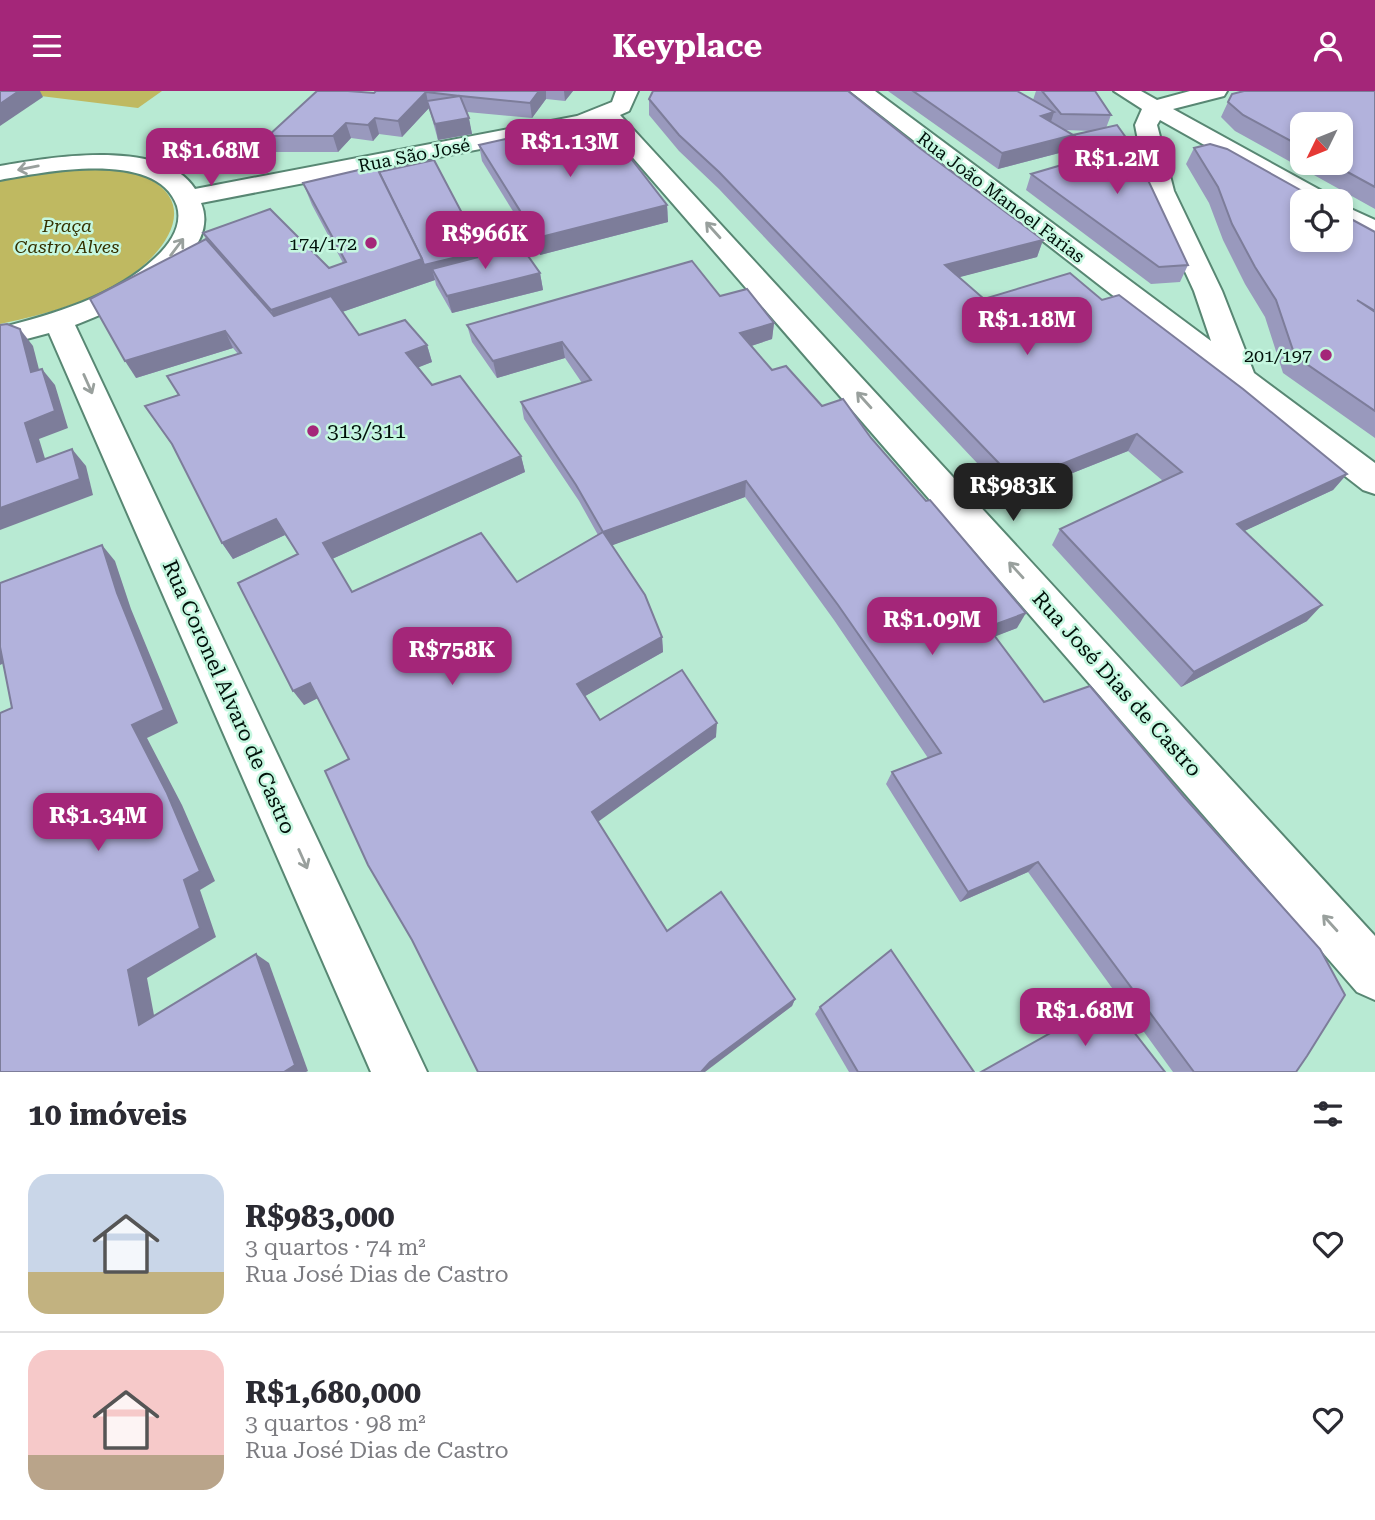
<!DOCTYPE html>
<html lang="pt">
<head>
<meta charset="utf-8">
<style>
  :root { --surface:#fff; --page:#f7f7f7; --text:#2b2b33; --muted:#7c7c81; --line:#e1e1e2; --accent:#a42679 }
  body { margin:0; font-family:"Roboto Serif",serif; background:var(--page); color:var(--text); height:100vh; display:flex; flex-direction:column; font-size:26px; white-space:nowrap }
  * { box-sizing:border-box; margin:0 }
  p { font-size:23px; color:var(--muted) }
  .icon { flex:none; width:38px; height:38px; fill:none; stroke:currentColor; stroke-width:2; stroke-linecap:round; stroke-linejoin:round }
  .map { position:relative; height:981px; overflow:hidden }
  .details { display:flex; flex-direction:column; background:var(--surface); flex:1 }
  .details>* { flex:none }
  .needle { width:46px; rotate:227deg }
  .buttons { position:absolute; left:1290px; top:21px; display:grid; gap:14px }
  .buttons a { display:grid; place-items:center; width:63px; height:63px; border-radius:14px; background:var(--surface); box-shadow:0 4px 10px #0003; font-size:35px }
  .price { position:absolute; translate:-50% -60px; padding:0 16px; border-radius:14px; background:var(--accent); color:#fff; font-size:23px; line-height:46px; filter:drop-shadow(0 2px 4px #0008) }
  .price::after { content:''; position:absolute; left:50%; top:42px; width:21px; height:16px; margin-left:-10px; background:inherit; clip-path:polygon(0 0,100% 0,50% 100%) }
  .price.on { background:#222; color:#fff }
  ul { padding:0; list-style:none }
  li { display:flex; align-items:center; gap:21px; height:175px; padding:0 28px }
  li+li { border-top:2px solid var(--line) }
  li span { display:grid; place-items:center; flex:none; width:196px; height:140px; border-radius:21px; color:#555 }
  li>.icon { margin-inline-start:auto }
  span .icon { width:84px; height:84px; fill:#fffc; stroke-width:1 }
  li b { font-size:30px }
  h2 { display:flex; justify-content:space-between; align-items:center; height:84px; padding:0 28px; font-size:30px }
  header { display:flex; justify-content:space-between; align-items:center; height:91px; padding:0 28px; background:var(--accent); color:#fff; font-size:32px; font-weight:700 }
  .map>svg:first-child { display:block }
  .green { fill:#bfb961 }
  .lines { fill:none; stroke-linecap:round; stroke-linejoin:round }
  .minor-casing { stroke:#588773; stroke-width:4 }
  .minor { fill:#fff; fill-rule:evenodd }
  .wall { fill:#9999bd; fill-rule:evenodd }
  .shaded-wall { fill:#7d7d9a }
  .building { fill:#b2b2dc; stroke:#7d7d9a; stroke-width:2 }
  .oneway { stroke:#99a09d }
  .poi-dot { fill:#a42679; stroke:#c5f7e0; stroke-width:2.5 }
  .labels { text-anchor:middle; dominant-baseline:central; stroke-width:5; stroke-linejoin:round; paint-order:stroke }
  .far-street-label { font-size:18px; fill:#01110a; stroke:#c5f7e0 }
  .far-park-label { font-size:18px; font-style:italic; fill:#353100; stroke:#c5f7e0 }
  .far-poi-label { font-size:18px; fill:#01110a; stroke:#c5f7e0; text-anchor:end }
  .poi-label { font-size:21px; fill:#01110a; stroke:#c5f7e0; text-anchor:start }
  .street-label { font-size:21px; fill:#01110a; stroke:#c5f7e0 }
</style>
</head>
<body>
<header><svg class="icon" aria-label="menu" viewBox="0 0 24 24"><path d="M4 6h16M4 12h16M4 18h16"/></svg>Keyplace<svg class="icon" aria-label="person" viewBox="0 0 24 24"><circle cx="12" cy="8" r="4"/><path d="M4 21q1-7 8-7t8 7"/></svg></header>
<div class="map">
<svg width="1375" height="981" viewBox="0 0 1375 981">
  <rect width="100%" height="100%" fill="#b8ead3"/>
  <g class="green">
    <polygon points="0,0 162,0 138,17"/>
    <path d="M77,77C101,78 129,77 151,89C195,114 168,155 138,179C99,209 48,223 0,233V89L31,82Z"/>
  </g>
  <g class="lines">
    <defs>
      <g id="minor">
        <path d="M616,0H638L629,20L620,24L1375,845V909L1357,901L602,31L583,38L201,112C225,169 114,220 75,234L427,981H371L49,242L0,255V237C53,223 114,206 155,167C169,154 183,135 177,115C157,58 45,81 0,89V75C50,66 163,47 195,98L577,25L612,11Z"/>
        <polygon points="850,0 875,0 1211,250 1194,200 1148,100 1135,34 1142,18 1114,0 1141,0 1157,9 1190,0 1227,0 1224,5 1173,18 1331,105 1335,110 1304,110 1160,29 1157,34 1174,100 1222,200 1254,282 1375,372 1375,403 1363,399"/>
        <polygon points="1340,113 1375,129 1375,148 1340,132"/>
      </g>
    </defs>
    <use href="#minor" class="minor-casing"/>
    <use href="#minor" class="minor"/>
  </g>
  <g class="wall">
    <polygon points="376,0 573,0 565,10 546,8 532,27 467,21 472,43 438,49 429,17 402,46 379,43 373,50 351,47 338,61 274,61 268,45 374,2"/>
    <polygon points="888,0 1017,0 1033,9 1036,0 1095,0 1111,24 1106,37 1188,174 1180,191 1151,193 1026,99 1031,83 1081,69 1067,60 1073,44 1093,40 1064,39 1073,44 1067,60 998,78"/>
    <path d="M1375,0V118L1235,40L1221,26L1228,11ZM1302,33L1340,72H1302Z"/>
    <polygon points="649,8 921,58 1043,149 1037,166 959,186 984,208 1102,209 1347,383 1333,399 1244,440 1307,530 1181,596 1052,454 1060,438 1163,390 1128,360 1010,407 719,98 679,60 649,24"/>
    <polygon points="479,54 667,114 668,131 540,164 482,70"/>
    <polygon points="1194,57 1375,141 1375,347 1283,282 1265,226 1245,193 1223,149 1209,112 1186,73"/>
    <polygon points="379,81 482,160 483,165 540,182 543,199 452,222 436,194 435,189 342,221 359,244 427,254 432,271 418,276 432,294 521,365 525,381 332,468 352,501 517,491 598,444 579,410 524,328 521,311 582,292 565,267 497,287 472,251 467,234 720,205 774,232 772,248 751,255 772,279 822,315 871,347 1017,537 995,545 1296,981 1173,981 1028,781 960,811 886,693 892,681 928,667 834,529 745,406 612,454 662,546 663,561 585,605 600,629 716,646 598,730 667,840 795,908 792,915 709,977 349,668 318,607 304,614 298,463 285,444 233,468 222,452 174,357 145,315 179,304 238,263 233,257 136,287 206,148 203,142 329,177 343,172 312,114 303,92"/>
    <polygon points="820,916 974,981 849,981 815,923"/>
  </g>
  <g class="shaded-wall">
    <polygon points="19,0 40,0 43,6 0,35 0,13"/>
    <polygon points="539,0 546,0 546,8 532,27 530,12"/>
    <polygon points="564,0 573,0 565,10"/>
    <polygon points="426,1 429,17 427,10 429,17 402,46 398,30"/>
    <polygon points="1054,21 1049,37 1041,25"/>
    <polygon points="375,27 379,43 373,50 368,34"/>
    <polygon points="469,27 472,43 438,49 435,33"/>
    <polygon points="346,32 351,47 338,61 333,45"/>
    <polygon points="1073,44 1067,60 998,78 1002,62"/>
    <polygon points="667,114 668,131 540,164 537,147"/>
    <polygon points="1043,149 1037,166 941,191 945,174"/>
    <polygon points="482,160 485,176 432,178 435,189 281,242 271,219 422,168"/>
    <polygon points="540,182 543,199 452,222 447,205"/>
    <polygon points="774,232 772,248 739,259 740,242"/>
    <polygon points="20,238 33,255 44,298 31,281"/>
    <polygon points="225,240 233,257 136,287 125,270"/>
    <polygon points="562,251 565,267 497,287 493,270"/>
    <polygon points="427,254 432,271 412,279 406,262"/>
    <polygon points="42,278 55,294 68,337 39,348 51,387 37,371 25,332"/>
    <polygon points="1137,343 1128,360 1010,407 1017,391"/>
    <polygon points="72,358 86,375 93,404 0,439 0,417"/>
    <polygon points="521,365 525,381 332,468 323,452"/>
    <polygon points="1347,383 1333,399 1225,449 1237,433"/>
    <polygon points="746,390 745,406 605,457 603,441"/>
    <polygon points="276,428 285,444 233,468 222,452"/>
    <polygon points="102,454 115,470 131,518 178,632 147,647 182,714 215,790 200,799 216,846 147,887 157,940 139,934 128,879 117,502"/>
    <polygon points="1322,514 1307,530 1181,596 1194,581"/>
    <polygon points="1026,522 1017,537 981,551 988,536"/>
    <polygon points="662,546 663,561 580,608 577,593"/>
    <polygon points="0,552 17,566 0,574"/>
    <polygon points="310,592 320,606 304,614 293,600"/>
    <polygon points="717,632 716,646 595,733 592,721"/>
    <polygon points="1038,771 1028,781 960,811 968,801"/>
    <polygon points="256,863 269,872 308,980 306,981 284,981"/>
    <polygon points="795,908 792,915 705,981 701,981 710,971"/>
  </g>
  <g class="building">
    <polygon points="0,0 19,0 0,13"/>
    <polygon points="317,0 348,0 374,2 376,0 539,0 530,12 460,5 469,27 435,33 427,10 460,5 426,1 398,30 375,27 368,34 346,32 333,45 268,45"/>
    <polygon points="653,0 848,0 921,58 1043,149 945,174 984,208 1070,182 1102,209 1119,204 1243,298 1347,383 1237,433 1322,514 1194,581 1060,438 1182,381 1137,343 1017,391 719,81 679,44 649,8"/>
    <polygon points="913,0 1017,0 1054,21 1041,25 1073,44 1002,62"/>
    <polygon points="1042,0 1095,0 1111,24 1061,23"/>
    <polygon points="1244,0 1375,0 1375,96 1331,72 1340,72 1340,33 1302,33 1302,56 1243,24 1228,11 1232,3"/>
    <polygon points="1117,34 1132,55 1188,174 1159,176 1031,83 1103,62 1073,44"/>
    <polygon points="587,37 612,43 667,114 537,147 479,54 549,38"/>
    <polygon points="1210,53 1227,58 1320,110 1302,110 1302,149 1340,149 1340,122 1375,141 1375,220 1357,209 1375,221 1375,320 1295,265 1276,209 1255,176 1232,133 1218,96 1194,57"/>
    <polygon points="434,69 482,160 424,174 422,168 379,81"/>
    <polygon points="376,75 422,168 271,219 203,142 270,118 329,177 346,171 303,92"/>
    <polygon points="206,148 274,225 331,205 359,244 405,229 427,254 406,262 432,294 460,285 521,365 323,452 352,501 481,442 517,491 603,441 645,504 662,546 577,593 600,629 682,579 717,632 592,721 667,840 721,801 795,908 710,971 701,981 478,981 412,849 368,774 325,680 349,668 310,592 293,600 238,492 298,463 276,428 222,452 172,353 145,315 179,304 167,285 241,262 225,240 125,270 90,208"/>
    <polygon points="521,155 540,182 447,205 432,178"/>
    <polygon points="692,170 720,205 747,198 774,232 740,242 772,279 786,275 822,315 843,308 871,347 926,410 930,409 1026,522 988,536 1044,611 1090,595 1184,706 1320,858 1345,904 1307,965 1296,981 1194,981 1038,771 968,801 892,681 941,662 838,514 746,390 603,441 576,394 521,311 591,289 562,251 493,270 467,234"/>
    <polygon points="7,233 20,238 31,281 42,278 55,320 25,332 37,371 72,358 80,388 0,417 0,234"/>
    <polygon points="102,454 117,502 164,619 132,634 167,702 200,780 184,789 200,837 128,879 139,934 256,863 295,974 284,981 0,981 0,622 12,617 0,556 0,492"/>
    <polygon points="891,859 974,981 858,981 820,916"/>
    <polygon points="1109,909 1165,981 981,981"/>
  </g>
  <defs><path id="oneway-shaft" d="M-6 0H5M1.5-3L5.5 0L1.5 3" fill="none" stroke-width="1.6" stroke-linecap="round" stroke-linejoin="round" transform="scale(1.75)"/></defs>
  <g class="oneway">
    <use href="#oneway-shaft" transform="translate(28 77) rotate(169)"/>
    <use href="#oneway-shaft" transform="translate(713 139) rotate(-132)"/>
    <use href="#oneway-shaft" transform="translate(177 156) rotate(-53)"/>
    <use href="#oneway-shaft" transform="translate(88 293) rotate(66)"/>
    <use href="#oneway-shaft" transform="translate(864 309) rotate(-132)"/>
    <use href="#oneway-shaft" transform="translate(1016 479) rotate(-132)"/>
    <use href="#oneway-shaft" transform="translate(303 768) rotate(66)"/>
    <use href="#oneway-shaft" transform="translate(1330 832) rotate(-132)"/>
  </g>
  <g class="poi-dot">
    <circle cx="371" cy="152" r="7"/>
    <circle cx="1326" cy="264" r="7"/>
    <circle cx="313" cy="340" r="7"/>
  </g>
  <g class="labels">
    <g class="far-street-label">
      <text transform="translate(414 64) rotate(-11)">Rua São José</text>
      <text transform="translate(1001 106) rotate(37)">Rua João Manoel Farias</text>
    </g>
    <g class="far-park-label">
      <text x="67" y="134">Praça<tspan x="67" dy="21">Castro Alves</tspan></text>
    </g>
    <g class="far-poi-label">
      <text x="357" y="152">174/172</text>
      <text x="1312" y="264">201/197</text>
    </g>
    <g class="poi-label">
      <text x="327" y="340">313/311</text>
    </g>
    <g class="street-label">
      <text transform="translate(1117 593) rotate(48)">Rua José Dias de Castro</text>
      <text transform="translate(229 606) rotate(66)">Rua Coronel Alvaro de Castro</text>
    </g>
  </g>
</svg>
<div class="buttons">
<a><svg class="needle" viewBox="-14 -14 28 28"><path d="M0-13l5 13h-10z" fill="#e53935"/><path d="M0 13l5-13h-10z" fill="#7c7c81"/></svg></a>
<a><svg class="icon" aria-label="locate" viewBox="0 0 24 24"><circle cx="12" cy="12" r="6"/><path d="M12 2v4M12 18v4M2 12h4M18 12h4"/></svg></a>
</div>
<b class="price" style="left:570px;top:88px">R$1.13M</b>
<b class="price" style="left:211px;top:97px">R$1.68M</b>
<b class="price" style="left:1117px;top:105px">R$1.2M</b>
<b class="price" style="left:485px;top:180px">R$966K</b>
<b class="price" style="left:1027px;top:266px">R$1.18M</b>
<b class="price on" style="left:1013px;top:432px">R$983K</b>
<b class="price" style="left:932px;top:566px">R$1.09M</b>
<b class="price" style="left:452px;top:596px">R$758K</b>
<b class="price" style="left:98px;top:762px">R$1.34M</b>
<b class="price" style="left:1085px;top:957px">R$1.68M</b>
</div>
<section class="details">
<h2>10 imóveis<svg class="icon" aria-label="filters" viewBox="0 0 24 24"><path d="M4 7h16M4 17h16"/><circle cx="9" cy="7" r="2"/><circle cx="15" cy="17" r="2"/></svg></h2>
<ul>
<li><span style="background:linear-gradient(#c9d6e8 70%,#c2b280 0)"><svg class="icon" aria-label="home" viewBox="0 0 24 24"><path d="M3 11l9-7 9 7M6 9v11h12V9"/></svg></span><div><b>R$983,000</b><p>3 quartos · 74 m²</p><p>Rua José Dias de Castro</p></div><svg class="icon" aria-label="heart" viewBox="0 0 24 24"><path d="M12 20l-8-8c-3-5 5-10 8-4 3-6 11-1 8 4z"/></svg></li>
<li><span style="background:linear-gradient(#f6c9c9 75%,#b9a48a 0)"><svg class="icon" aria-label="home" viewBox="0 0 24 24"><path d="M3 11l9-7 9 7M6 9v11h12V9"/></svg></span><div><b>R$1,680,000</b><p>3 quartos · 98 m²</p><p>Rua José Dias de Castro</p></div><svg class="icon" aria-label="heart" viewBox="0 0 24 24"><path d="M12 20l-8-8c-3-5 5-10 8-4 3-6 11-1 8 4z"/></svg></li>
</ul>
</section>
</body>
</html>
